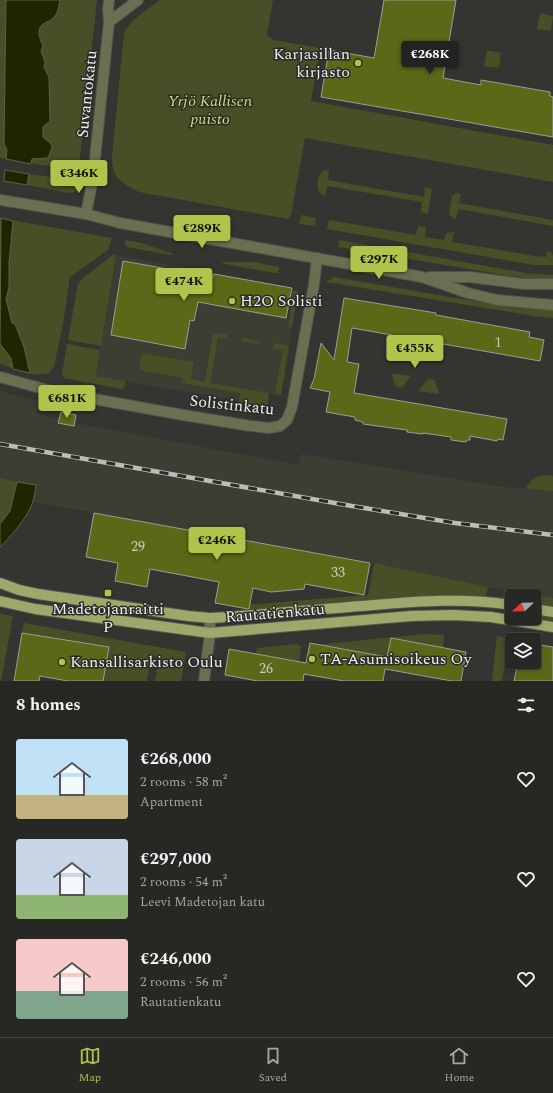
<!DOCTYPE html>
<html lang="en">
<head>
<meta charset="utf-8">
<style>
  :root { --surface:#272824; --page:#2f302c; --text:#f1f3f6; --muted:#a4a6a6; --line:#434441; --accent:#b2c34c }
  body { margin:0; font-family:Spectral,serif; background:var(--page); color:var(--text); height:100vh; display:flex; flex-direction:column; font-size:15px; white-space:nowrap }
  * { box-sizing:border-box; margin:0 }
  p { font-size:13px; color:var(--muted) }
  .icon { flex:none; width:22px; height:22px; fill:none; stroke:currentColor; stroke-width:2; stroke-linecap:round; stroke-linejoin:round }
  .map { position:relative; height:681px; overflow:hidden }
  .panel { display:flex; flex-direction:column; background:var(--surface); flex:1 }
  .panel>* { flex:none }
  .needle { width:26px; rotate:248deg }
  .controls { position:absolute; left:505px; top:589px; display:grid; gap:8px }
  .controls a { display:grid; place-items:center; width:36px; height:36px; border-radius:4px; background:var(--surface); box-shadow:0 2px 6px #0003,0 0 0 1px var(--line); font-size:20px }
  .price { position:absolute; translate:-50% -34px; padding:0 9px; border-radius:4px; background:var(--accent); color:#111; font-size:13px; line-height:26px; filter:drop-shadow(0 1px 2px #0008) }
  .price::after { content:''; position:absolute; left:50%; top:24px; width:12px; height:9px; margin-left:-6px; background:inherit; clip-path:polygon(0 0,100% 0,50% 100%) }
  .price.current { background:#222; color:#fff }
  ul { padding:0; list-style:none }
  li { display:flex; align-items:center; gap:12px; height:100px; padding:0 16px }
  li span { display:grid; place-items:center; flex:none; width:112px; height:80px; border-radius:4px; color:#555 }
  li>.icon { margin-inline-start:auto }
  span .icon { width:48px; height:48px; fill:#fffc; stroke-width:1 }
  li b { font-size:17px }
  h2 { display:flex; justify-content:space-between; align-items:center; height:48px; padding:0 16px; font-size:17px }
  .tabs { display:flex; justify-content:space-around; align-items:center; height:56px; border-top:1px solid var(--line); background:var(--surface); font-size:11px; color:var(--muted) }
  .tabs a { display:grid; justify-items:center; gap:2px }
  .tabs .current { color:var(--accent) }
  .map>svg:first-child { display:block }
  .built { fill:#3c3e33 }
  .green { fill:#484f26 }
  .water { fill:#202500; stroke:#5e6147 }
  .building { fill:#5d6718; stroke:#9c9d98 }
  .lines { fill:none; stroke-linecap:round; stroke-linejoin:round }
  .minor-casing { stroke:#52534e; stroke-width:12 }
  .major-casing { stroke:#52534e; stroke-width:12 }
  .minor { stroke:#696f51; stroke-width:10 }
  .major { stroke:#9da86a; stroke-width:10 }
  .rail-casing { stroke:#bcbcb9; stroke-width:4.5 }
  .rail { stroke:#2a2b26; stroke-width:3; stroke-dasharray:9; stroke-linecap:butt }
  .poi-dot { fill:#b2c34c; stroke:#2a2b26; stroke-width:1.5 }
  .labels { text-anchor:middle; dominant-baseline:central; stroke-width:3; stroke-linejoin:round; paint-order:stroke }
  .number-label { font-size:14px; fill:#caccb7 }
  .poi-label { font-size:16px; fill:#eeeeec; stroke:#2a2b26; text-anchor:start }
  .street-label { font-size:16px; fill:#eeeeec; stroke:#2a2b26 }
  .park-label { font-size:16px; font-style:italic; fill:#ccdd75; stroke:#2a2b26 }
</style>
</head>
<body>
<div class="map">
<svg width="553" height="681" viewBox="0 0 553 681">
  <rect width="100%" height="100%" fill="#343530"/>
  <g class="built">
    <polygon points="116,255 292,288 286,318 289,319 288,327 292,327 281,395 269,393 267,406 96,376"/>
    <polygon points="0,391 40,402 37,413 59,420 299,465 301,454 505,487 553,491 553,598 488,587 374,563 33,502 0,492"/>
  </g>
  <g class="green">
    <path d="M0,0H97L80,156C79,162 78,168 72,170L0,158Z"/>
    <path d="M160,0H273L267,35L274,40L320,48L311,101L553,145V182L305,138L291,215L288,219L139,192C121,183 112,178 112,157L124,33C131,19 147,10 160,0Z"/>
    <polygon points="540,13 553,16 551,31 537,29"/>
    <polygon points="487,50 501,53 499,68 484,66"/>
    <path d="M325,170L329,171L328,180L424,197L425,187L432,189L428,214L421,212L422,202L327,186L325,196C314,193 316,174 325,170Z"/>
    <polygon points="29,174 86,182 82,190 69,193 27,185"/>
    <polygon points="456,193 461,194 459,203 553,220 553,226 458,209 456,219 451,217 449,214 452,196"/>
    <polygon points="301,215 316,218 315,226 299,224"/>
    <path d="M0,218L112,238L108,250L70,277L63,324L54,366L49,373C33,378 16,369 0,364Z"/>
    <polygon points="329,220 416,235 418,226 426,227 425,237 444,240 446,233 454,232 452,242 535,256 546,257 547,252 551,252 553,256 553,265 534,265 327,229"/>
    <polygon points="125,240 142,243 174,254 170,255 127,247 125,245"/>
    <polygon points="339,240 526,273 553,275 553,279 526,278 504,275 338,247"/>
    <polygon points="114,254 116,255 101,346 68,340 78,284 83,278"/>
    <polygon points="221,262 254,262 279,267 278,273 274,273 225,264"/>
    <polygon points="334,277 515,308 553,310 553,318 540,317 326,282"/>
    <polygon points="293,291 298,291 292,327 288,327"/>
    <polygon points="213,333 228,335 227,339 218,338 210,383 269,393 267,406 239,402 240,393 182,383 183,378 139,370 142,353 194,362 191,379 205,382"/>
    <polygon points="242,338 260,341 259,344 242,341"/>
    <polygon points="274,343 289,346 281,395 275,394 283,350 273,348"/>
    <polygon points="67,344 100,350 96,376 126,381 124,388 121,389 64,378 62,374"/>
    <polygon points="391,373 411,376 402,388 396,387"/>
    <polygon points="428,379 435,380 439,394 418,391"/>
    <path d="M545,475L553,476V491L526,489C530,479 535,477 545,475Z"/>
    <polygon points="0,478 17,482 10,511 0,524"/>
    <path d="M374,563L488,587L486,596C406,593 325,604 245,611V605L368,595Z"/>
    <polygon points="504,589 553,598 553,607 534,604 534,596 512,596 512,600 503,598"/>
    <polygon points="0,614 13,616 1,681 0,681"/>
    <polygon points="534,614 553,617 553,621 533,618"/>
    <polygon points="24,623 186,652 181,681 155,681 159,657 151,656 147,681 103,681 109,647 22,633"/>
    <polygon points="424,634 444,635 443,648 391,638 387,657 316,645"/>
    <polygon points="497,636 509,638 502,681 492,681"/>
    <polygon points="297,644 301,647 299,661 256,654 257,648"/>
  </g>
  <g class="water">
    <path d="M6,0H60C59,6 58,14 53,18C51,21 48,21 45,23C35,28 40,39 43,46L41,51L45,62L44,67L49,77L50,121L43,127V137L51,144L52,148L48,158L32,159L31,164L6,159L7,150L4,144Z"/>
    <polygon points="5,170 29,174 27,185 4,181"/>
    <polygon points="1,218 13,221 9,263 9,287 6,299 12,323 15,324 24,347 30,373 13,369 11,358 0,344"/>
    <path d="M17,482L36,485C35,491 34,498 32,504C28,516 10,538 0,547V524L10,511Z"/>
  </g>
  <g class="building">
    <polygon points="384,0 456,0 443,78 481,85 481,80 550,92 550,96 553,97 553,137 321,97 329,50 374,58"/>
    <polygon points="123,261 213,277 214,274 292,288 286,318 198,302 194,321 190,320 185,349 111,335"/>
    <polygon points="344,298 436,313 436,315 530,332 529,337 544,340 540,361 352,328 347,362 359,364 354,393 507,419 503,440 498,439 497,441 470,436 470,440 467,440 466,442 451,440 451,437 423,433 423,434 407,432 407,430 363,424 363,422 355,420 355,417 326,412 330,392 310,388 314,379 321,343 334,360"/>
    <polygon points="61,412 76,415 74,426 58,423"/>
    <polygon points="94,513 370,563 364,595 305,584 304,589 271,592 253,588 249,609 248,609 215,603 219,582 150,569 147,587 115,581 118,563 86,557"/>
    <polygon points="22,633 109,647 103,681 68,681 40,676 39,681 14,681"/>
    <polygon points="391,638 466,652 461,681 452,681 385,669 383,681 344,681 304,674 303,681 258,681 225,675 229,649 306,663 310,643 387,657"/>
    <polygon points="534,644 553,647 553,681 514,681 518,662 534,662"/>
  </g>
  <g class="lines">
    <defs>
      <g id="minor">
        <polyline points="109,22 138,0"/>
        <polyline points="0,200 86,214 120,223 422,277 468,293 497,300 553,305"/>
        <polyline points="86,214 93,178 109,22 108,9 109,0"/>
        <polyline points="430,277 470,277 524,284 553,284"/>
        <polyline points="0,377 55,392 183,415 251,426 269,428 280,426 287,420 292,407 314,284 317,258"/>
        <polyline points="204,681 210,633 210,618"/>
      </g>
      <g id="major">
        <path d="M0,583L19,590L38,594L188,616L210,618C260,615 311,610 361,606C411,602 462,597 512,605"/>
        <polyline points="0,601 35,609 210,633 411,616 453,615 491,617 553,627"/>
        <polyline points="534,609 553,612"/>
      </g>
    </defs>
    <use href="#minor" class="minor-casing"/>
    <use href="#major" class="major-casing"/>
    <use href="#minor" class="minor"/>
    <use href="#major" class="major"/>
    <defs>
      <polyline id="rail" points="0,444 346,505 455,523 553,535"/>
    </defs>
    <use href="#rail" class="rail-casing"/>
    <use href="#rail" class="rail"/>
  </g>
  <g class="poi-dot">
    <circle cx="358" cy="63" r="4"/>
    <circle cx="232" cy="301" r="4"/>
    <rect x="104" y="589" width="8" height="8" rx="2"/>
    <circle cx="312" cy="659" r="4"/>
    <circle cx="62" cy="662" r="4"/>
  </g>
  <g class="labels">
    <g class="number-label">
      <text x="498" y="342">1</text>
      <text x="138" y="546">29</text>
      <text x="338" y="572">33</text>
      <text x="266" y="668">26</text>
    </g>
    <g class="poi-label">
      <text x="350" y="54" text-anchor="end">Karjasillan<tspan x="350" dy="18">kirjasto</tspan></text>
      <text x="240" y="301">H2O Solisti</text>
      <text x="108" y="609" text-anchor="middle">Madetojanraitti<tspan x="108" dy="18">P</tspan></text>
      <text x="320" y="659">TA-Asumisoikeus Oy</text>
      <text x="70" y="662">Kansallisarkisto Oulu</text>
    </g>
    <g class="street-label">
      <text transform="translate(87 94) rotate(-84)">Suvantokatu</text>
      <text transform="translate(232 405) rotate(6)">Solistinkatu</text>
      <text transform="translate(275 613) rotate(-5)">Rautatienkatu</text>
    </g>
    <g class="park-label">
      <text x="210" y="101">Yrjö Kallisen<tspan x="210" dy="18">puisto</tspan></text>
    </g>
  </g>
</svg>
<div class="controls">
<a><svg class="needle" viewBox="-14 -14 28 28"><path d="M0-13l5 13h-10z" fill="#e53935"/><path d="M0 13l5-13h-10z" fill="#a4a6a6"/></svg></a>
<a><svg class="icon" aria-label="layers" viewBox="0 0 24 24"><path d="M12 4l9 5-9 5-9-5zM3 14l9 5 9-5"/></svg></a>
</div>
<b class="price current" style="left:430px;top:75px">€268K</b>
<b class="price" style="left:79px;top:194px">€346K</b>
<b class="price" style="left:202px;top:249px">€289K</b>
<b class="price" style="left:379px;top:280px">€297K</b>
<b class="price" style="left:184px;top:302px">€474K</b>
<b class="price" style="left:415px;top:369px">€455K</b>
<b class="price" style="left:67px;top:419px">€681K</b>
<b class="price" style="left:217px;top:561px">€246K</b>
</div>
<section class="panel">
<h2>8 homes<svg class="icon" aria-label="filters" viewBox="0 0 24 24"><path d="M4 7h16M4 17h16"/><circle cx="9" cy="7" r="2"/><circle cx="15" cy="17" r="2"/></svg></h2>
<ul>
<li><span style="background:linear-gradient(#bfe0f5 70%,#c2b280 0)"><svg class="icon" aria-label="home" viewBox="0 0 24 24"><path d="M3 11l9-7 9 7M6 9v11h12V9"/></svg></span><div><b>€268,000</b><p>2 rooms · 58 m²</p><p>Apartment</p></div><svg class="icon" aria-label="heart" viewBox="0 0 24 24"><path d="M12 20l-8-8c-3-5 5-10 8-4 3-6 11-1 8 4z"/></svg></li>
<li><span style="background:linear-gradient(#c9d6e8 70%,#8fb573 0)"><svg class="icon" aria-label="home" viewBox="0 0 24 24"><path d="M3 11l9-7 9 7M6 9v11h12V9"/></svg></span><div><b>€297,000</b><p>2 rooms · 54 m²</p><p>Leevi Madetojan katu</p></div><svg class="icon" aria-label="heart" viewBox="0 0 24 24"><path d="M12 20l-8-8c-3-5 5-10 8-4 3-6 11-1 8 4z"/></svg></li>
<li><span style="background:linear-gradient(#f6c9c9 65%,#7fa58c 0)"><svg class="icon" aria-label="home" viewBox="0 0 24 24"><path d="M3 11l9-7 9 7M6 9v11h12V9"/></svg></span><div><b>€246,000</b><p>2 rooms · 56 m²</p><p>Rautatienkatu</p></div><svg class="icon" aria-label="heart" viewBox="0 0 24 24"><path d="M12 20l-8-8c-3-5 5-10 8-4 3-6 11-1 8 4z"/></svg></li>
</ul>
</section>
<nav class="tabs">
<a class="current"><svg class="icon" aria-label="map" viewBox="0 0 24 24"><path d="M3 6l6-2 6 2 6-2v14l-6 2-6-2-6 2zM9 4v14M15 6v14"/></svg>Map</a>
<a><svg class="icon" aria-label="saved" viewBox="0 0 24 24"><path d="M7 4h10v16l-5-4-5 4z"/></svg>Saved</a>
<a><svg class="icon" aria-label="home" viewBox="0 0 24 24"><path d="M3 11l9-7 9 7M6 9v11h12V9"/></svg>Home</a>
</nav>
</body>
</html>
